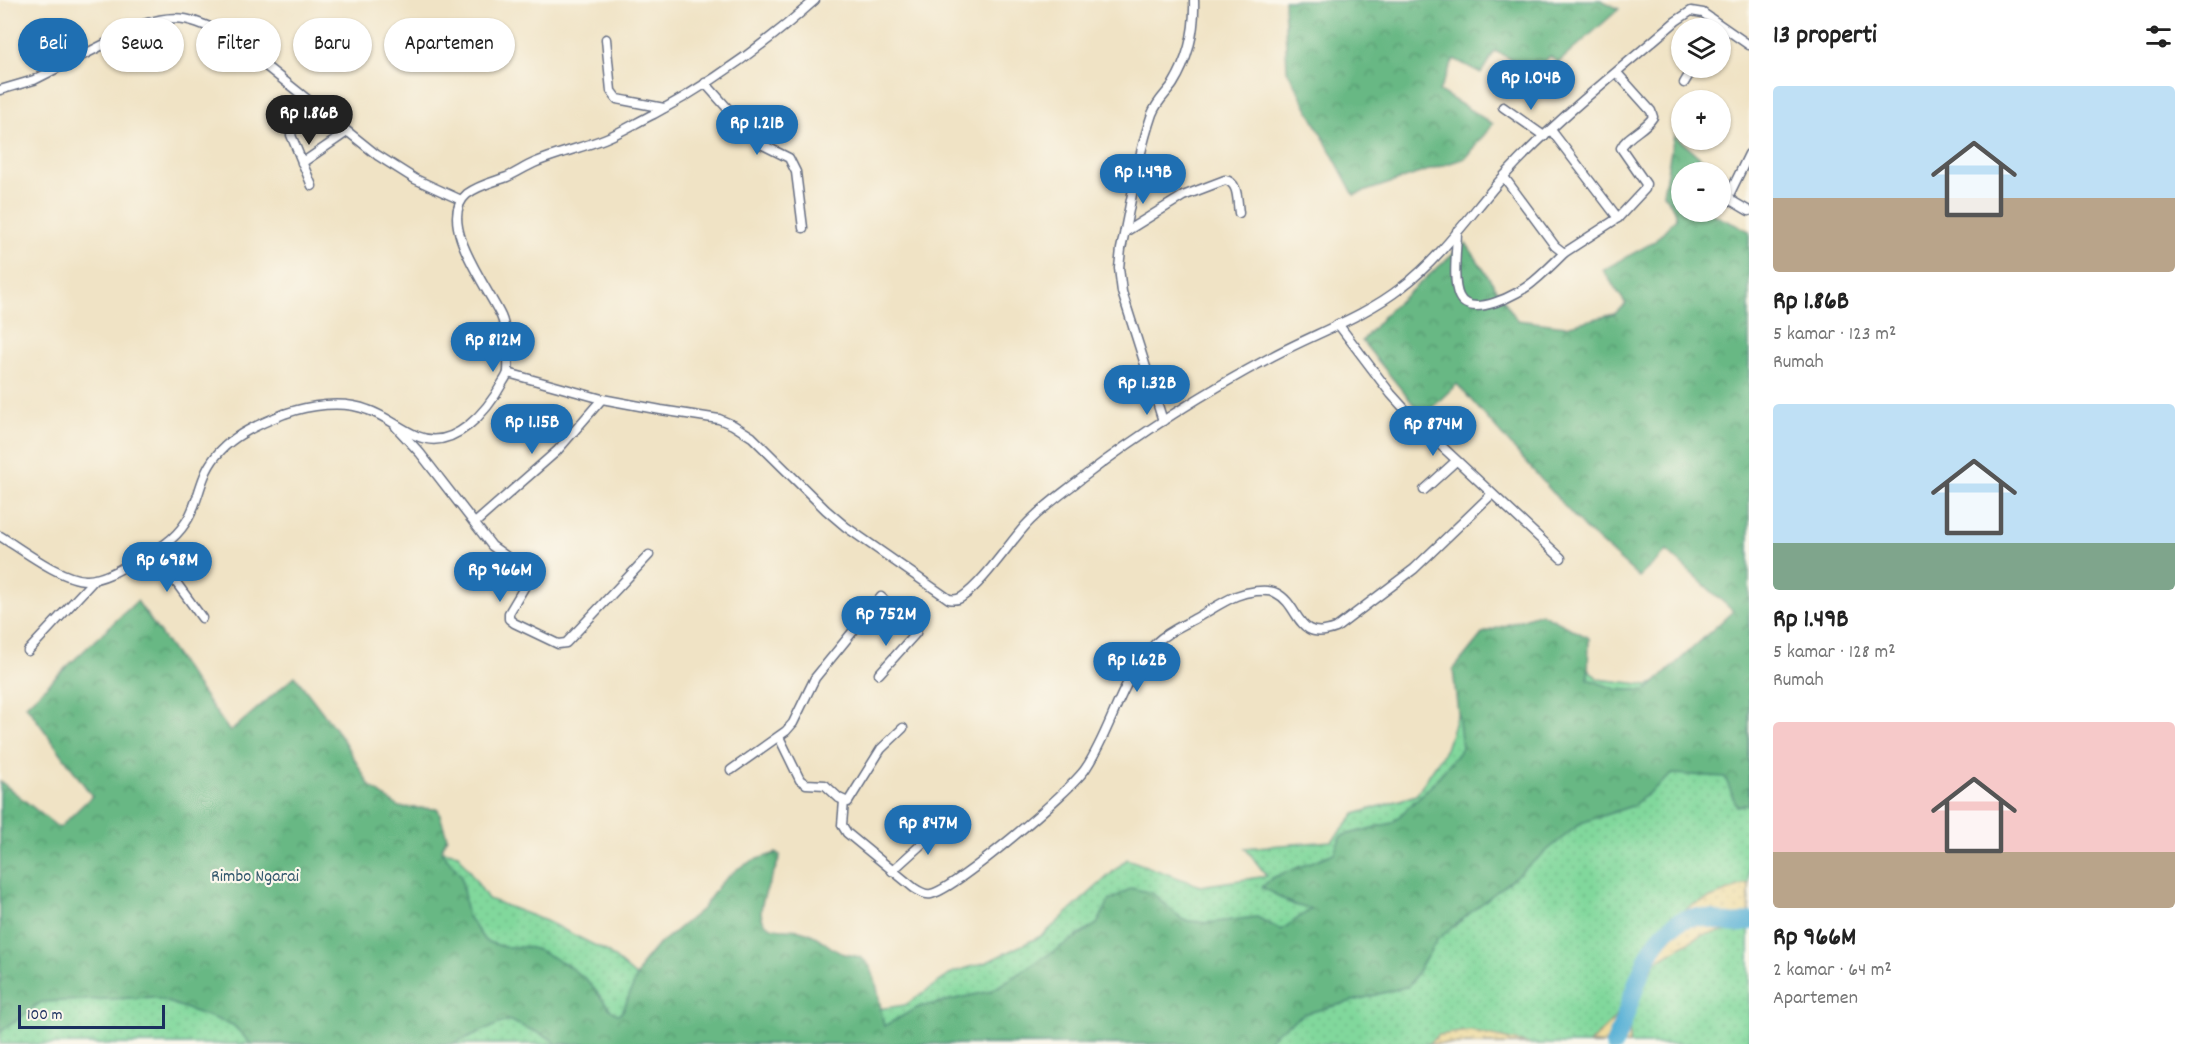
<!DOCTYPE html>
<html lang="id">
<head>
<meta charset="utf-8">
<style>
  :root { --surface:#fff; --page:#f6f6f6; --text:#222; --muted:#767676; --accent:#1f6fb2 }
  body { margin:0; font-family:Dekko,sans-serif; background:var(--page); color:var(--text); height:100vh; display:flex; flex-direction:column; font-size:22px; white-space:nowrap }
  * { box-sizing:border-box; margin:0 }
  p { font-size:20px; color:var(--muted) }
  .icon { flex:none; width:33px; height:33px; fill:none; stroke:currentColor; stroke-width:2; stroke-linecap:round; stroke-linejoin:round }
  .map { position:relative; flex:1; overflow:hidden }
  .sheet { display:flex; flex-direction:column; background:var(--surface); width:450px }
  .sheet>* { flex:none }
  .guide { position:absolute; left:18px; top:18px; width:570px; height:54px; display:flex; gap:12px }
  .fabs { position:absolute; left:1671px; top:18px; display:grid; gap:12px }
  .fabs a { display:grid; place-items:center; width:60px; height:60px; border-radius:50%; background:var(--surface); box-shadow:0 2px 4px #0004; font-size:30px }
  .scale { position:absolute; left:18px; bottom:15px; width:147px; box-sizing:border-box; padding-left:6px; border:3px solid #1b2f5e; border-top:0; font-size:16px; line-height:21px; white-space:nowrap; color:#1b2f5e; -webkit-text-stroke:4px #fbf7ec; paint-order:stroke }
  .price { position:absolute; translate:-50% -51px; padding:0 14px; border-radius:21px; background:var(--accent); color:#fff; font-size:20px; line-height:39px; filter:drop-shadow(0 2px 3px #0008) }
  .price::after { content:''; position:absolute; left:50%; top:36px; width:18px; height:14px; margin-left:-9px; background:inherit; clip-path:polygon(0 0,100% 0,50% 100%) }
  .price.selected { background:#222; color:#fff }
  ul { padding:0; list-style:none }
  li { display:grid; align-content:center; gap:12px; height:318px; padding:0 24px }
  li span { display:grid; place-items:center; height:186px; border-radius:6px; color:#555 }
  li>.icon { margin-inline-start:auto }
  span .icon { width:108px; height:108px; fill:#fffc; stroke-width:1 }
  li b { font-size:26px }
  h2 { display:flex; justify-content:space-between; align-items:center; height:72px; padding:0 24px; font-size:26px }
  .pill { padding:0 21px; border-radius:27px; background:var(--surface); box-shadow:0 2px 4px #0004; font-size:21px; line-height:54px }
  .pill.selected { background:var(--accent); color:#fff }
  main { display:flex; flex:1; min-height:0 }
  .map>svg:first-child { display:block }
  .green { fill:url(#green-dots); stroke:#4e847d; stroke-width:1.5 }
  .forest { fill:url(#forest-crowns); stroke:#427471; stroke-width:1.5 }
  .sand { fill:url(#sand-dots); stroke:#84847e; stroke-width:1.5 }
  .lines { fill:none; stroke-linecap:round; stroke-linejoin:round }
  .river { stroke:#59b1d6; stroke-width:18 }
  .street-casing { stroke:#666e82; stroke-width:11 }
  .street { stroke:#fff; stroke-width:8 }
  .labels { text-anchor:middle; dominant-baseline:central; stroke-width:4.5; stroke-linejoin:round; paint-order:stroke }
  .park-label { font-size:18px; fill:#34596e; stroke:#fbf7ec }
</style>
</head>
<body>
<main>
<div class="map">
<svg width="1749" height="1044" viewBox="0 0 1749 1044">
  <defs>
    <pattern id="green-dots" width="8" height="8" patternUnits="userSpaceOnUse" patternTransform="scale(1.5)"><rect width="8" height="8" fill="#81d89c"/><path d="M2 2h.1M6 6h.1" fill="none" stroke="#6fba89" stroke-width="1.8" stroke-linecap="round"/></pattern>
    <pattern id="forest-crowns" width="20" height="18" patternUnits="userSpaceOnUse" patternTransform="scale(1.5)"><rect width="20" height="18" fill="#68b884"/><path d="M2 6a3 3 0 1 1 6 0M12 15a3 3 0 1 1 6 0" fill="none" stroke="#55966f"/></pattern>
    <pattern id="sand-dots" width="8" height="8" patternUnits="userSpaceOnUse" patternTransform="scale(1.5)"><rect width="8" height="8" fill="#eeda9e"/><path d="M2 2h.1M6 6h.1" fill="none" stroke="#ccbb8a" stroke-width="1.8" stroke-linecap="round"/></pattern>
  </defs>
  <rect width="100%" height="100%" fill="#fbf7ec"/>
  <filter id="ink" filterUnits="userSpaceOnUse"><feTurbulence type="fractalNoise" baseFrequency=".0167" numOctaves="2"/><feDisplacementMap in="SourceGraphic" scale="12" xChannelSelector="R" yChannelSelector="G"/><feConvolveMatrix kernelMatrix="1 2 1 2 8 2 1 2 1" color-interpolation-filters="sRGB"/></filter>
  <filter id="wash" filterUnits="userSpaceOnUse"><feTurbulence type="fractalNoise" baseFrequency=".008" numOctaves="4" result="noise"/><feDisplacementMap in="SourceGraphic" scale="24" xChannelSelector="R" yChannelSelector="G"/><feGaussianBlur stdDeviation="1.35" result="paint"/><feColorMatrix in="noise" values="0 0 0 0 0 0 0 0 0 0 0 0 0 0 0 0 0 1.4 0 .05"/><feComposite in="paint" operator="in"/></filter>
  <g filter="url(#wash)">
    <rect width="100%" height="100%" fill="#f0e3c5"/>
    <g class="green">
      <polygon points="1554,633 1598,679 1649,685 1670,677 1749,677 1749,1044 735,1044 865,1011 905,1005 954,972 987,962 1043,935 1127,859 1200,886 1267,876 1245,848 1332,841 1355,814 1416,795 1446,749 1457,714"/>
      <polygon points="415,846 458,854 488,899 546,921 606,951 639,979 659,1044 0,1044 0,930"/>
    </g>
    <g class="forest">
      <polygon points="1284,0 1601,0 1619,9 1558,63 1550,56 1535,71 1495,51 1481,73 1454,59 1439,91 1493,124 1465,158 1354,195 1287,70"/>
      <path d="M1674,135L1713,169L1711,172H1682V212H1708L1749,231V804L1737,807L1725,777L1673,774L1632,806L1581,823L1437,940L1409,986L1304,1014L1276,1033L1265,1044H556L550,1038L508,1020L452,1044H251L233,1025L153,997L42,1002L0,1032V781L59,828L92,796L26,705L137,601L230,732L295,676L342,738L370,786L399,807L438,809L447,837L441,851L461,875L467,915L485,941L504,947H527L538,950L564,963L587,980L611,1010L617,1014L621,1013L624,1008L642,964L656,947L702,909L720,884L737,869L754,860L776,853L780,855V857C775,873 757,903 762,918C767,932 788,928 799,930C818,934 825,945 839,952C850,957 859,953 868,964C878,978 880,1009 884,1026L919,1007L991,991L1097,924L1109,901L1131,888L1152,893L1183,920L1207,923L1257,917L1281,930L1311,909L1294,905L1262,887L1272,878L1334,853L1341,836L1392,823L1431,786L1462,748L1453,670L1483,633L1541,613L1589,638L1588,679L1618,690H1647L1733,611L1667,551L1639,577L1584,528L1457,384L1423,416L1362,341L1389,310L1466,243L1517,320L1566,326L1614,314L1626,304L1603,270L1654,242L1676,218L1675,211L1663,193Z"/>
    </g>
    <g class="sand">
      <polygon points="1749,883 1749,927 1701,935 1656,961 1630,1013 1629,1044 1589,1044 1614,1019 1655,935 1690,906"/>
      <polygon points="1470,1031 1529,1044 1428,1044 1439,1035"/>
    </g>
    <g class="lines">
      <path class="river" d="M1614,1044C1633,1007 1644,922 1695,917C1713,916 1730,929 1749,921"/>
    </g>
  </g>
  <g filter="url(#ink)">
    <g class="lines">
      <defs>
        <g id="street">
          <polyline points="606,39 611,91 617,99 664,108"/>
          <polyline points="705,83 752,136 761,144 789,158 796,172 803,228"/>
          <polyline points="1684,83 1693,68"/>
          <path d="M0,90L34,80L144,24C179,12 195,20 227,35L377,155L415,179L461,200"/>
          <polyline points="1503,107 1544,136"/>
          <polyline points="1551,130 1618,218"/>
          <polyline points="1749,154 1729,195 1732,201 1749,211"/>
          <polyline points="302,163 347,132"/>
          <path d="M1504,177L1555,246L1564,253L1618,218L1645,189L1646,184L1621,148C1627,135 1645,130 1653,117L1651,111L1617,73"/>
          <polyline points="312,186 291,135 292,131 316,107"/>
          <path d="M1457,231C1457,248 1452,281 1459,296C1470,320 1519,294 1533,282C1544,273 1554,263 1564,253"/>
          <path d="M1125,232L1183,196L1225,180C1239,182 1237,201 1239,213"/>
          <polyline points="1338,324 1391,394 1420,426 1561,558"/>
          <path d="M508,373L602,399L661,410L719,419L733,425L752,437L826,510L846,527L949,599C954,600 958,600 962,597C982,584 1008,545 1025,526C1041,508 1063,493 1082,478C1142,432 1207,391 1273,356C1316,333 1364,317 1402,287C1440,259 1473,211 1504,176C1556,119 1618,72 1676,21L1691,11L1703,13L1749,45"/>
          <path d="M1163,421L1122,292L1119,268L1121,249C1131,204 1137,158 1152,114C1157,101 1166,94 1173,84C1189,58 1195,30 1194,0"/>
          <polyline points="396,427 420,453 492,546 528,572 528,581 509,613 509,619 514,623 558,644 566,643 649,555"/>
          <polyline points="1424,490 1456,461"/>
          <polyline points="475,523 557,451 602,399"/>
          <path d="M0,536C21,549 63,581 87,580C104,580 124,567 138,559C158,549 173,542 186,522C195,509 198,492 204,477C217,442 251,427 284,414C309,405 343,400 368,410C386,416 400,429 417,436C454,452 488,410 503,382C505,379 508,374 508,371C509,360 506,326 501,316C489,289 435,221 467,194C479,185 493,182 507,177C516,173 525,167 534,163C557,153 581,148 604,139C622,132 637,122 654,114C712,83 766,44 815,0"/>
          <polyline points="154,552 202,618"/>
          <polyline points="28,651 95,579"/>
          <polyline points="779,737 800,780 806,784 825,785 839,798 848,802 881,749 903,728"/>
          <polyline points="731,770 786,731 793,723 815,678 881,597 917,629 916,633 879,674"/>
          <path d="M844,801L842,825L847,833L914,888C920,892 925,895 931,894C954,890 1072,790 1086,768C1113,727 1121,676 1157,642C1167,632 1184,625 1196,618C1209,611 1222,602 1236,596C1246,592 1266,588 1276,593C1301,605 1295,643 1336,628L1414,569L1492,494"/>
          <polyline points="892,871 946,822"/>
        </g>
      </defs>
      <use href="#street" class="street-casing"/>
      <use href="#street" class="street"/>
    </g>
  </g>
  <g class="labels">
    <g class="park-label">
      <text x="255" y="877">Rimbo Ngarai</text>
    </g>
  </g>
</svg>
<div class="fabs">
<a><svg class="icon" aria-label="layers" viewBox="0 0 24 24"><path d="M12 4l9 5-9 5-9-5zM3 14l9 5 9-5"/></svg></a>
<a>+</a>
<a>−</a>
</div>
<div class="scale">100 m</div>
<b class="price" style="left:1531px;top:111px">Rp 1.04B</b>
<b class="price selected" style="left:309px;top:146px">Rp 1.86B</b>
<b class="price" style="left:757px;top:156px">Rp 1.21B</b>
<b class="price" style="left:1143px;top:205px">Rp 1.49B</b>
<b class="price" style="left:493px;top:373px">Rp 812M</b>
<b class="price" style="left:1147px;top:416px">Rp 1.32B</b>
<b class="price" style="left:532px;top:455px">Rp 1.15B</b>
<b class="price" style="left:1433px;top:457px">Rp 874M</b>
<b class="price" style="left:167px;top:593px">Rp 698M</b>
<b class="price" style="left:500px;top:603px">Rp 966M</b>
<b class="price" style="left:886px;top:647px">Rp 752M</b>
<b class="price" style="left:1137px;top:693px">Rp 1.62B</b>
<b class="price" style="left:928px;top:856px">Rp 847M</b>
<div class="guide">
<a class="pill selected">Beli</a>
<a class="pill">Sewa</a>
<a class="pill">Filter</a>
<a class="pill">Baru</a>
<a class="pill">Apartemen</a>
</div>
</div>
<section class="sheet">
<h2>13 properti<svg class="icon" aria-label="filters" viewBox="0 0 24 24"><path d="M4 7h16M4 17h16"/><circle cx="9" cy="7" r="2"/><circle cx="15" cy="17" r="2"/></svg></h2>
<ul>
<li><span style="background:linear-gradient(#bfe0f5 60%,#b9a48a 0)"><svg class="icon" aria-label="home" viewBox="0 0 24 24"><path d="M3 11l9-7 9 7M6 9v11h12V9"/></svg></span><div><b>Rp 1.86B</b><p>5 kamar · 123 m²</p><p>Rumah</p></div></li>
<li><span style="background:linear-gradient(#bfe0f5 75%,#7fa58c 0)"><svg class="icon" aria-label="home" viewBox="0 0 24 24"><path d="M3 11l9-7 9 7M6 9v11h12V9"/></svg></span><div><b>Rp 1.49B</b><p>5 kamar · 128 m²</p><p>Rumah</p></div></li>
<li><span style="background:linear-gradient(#f6c9c9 70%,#b9a48a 0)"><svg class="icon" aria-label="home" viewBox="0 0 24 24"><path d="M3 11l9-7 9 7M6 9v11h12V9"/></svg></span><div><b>Rp 966M</b><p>2 kamar · 64 m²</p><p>Apartemen</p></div></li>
</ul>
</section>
</main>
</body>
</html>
